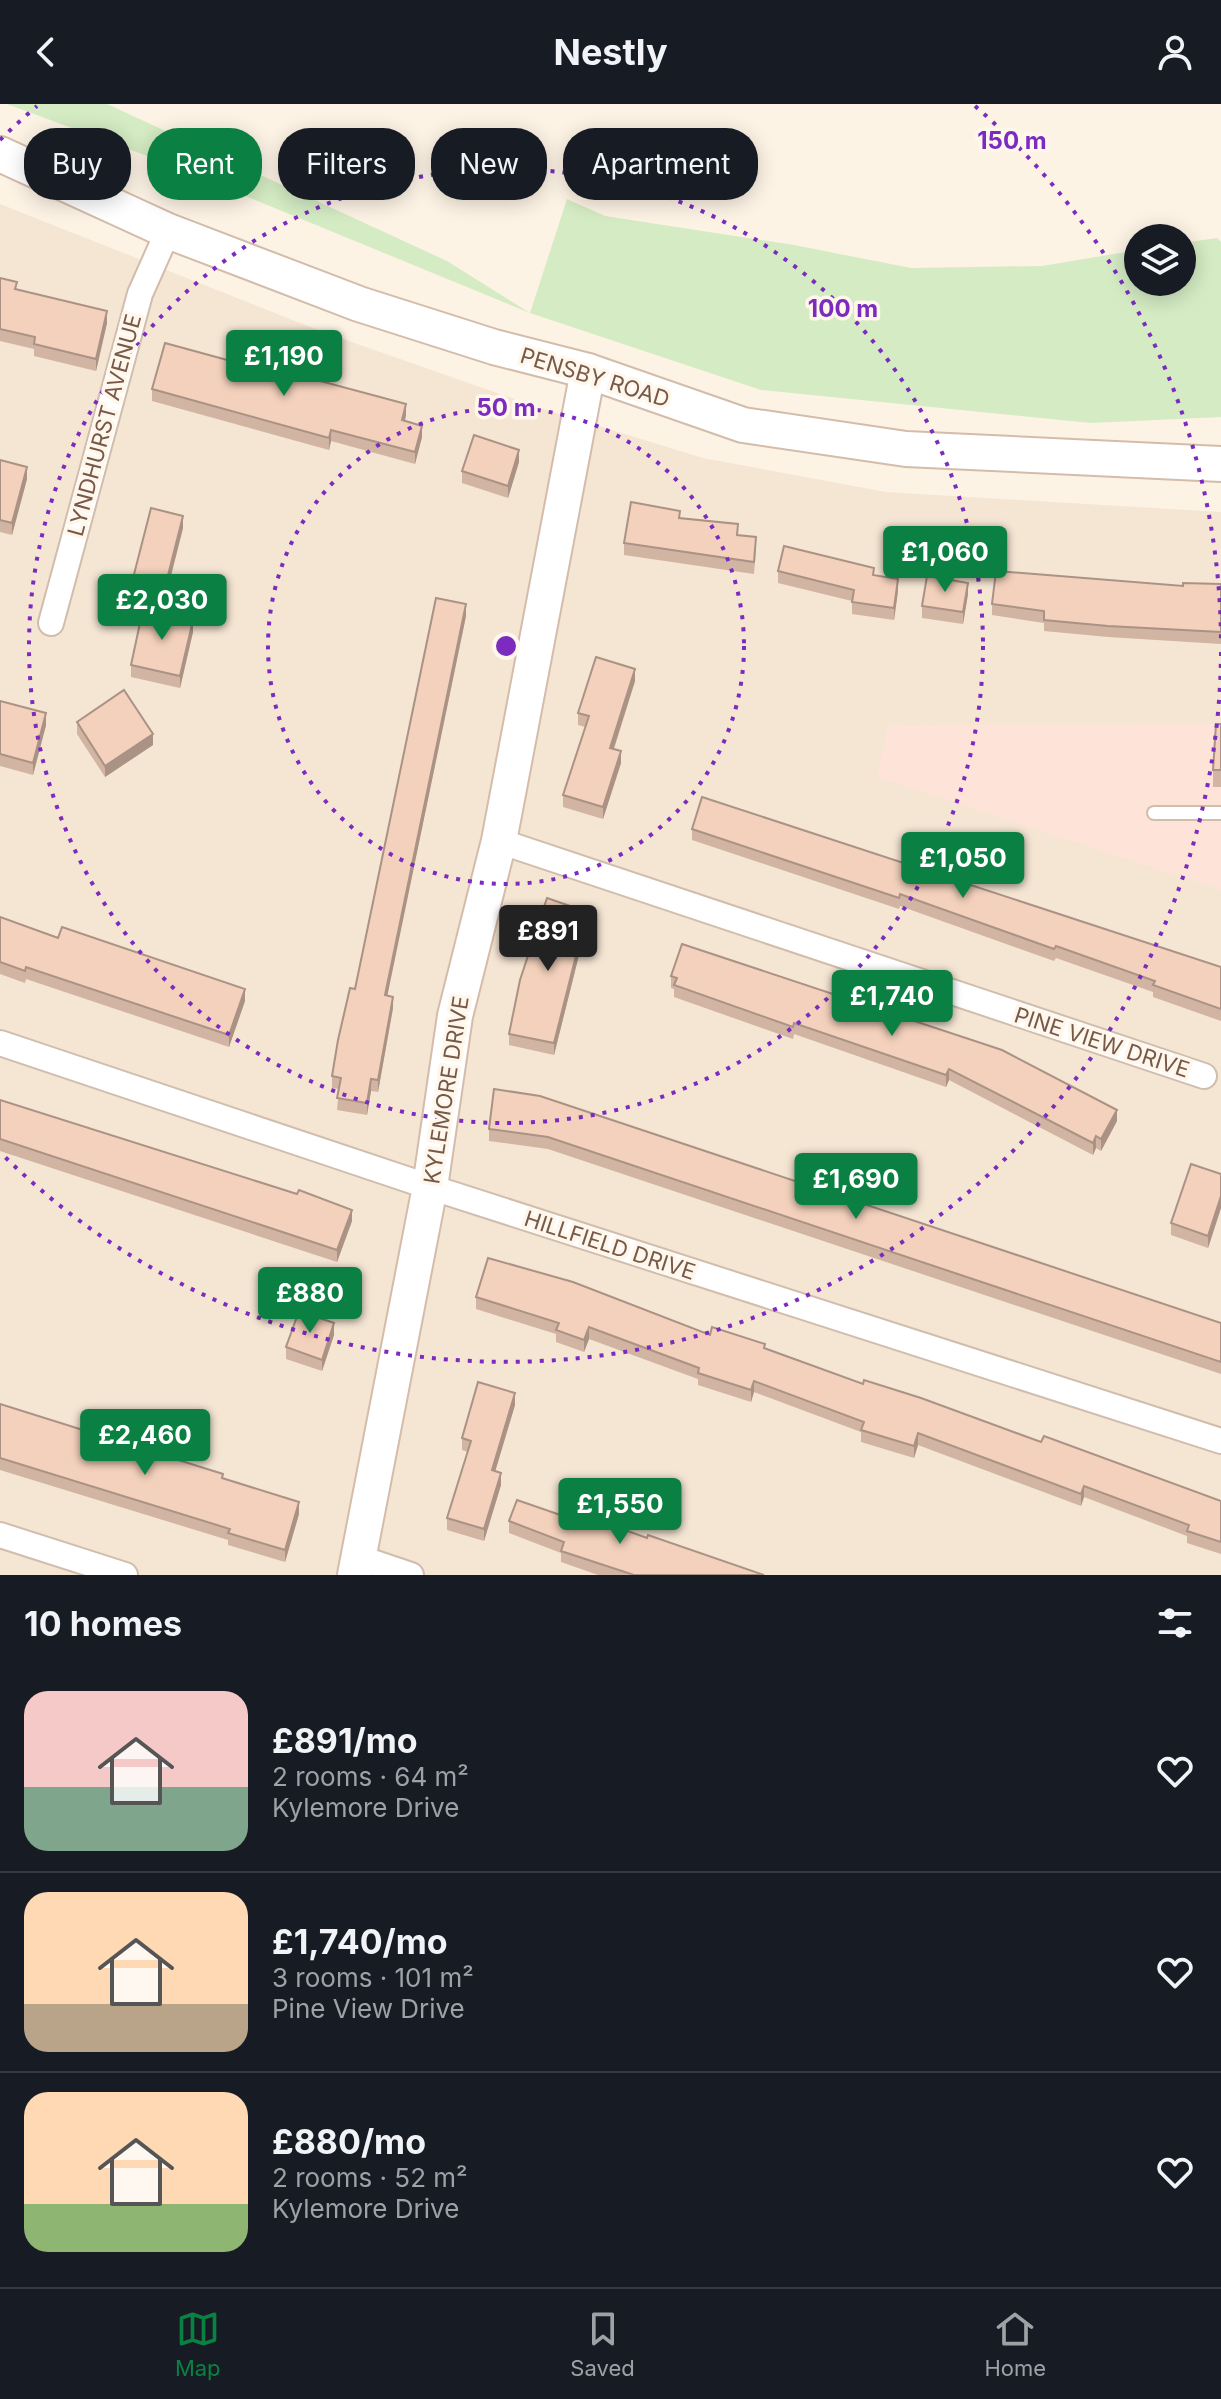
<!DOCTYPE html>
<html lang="en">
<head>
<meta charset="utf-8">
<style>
  :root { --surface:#171b24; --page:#20242c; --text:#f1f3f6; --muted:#9ea1a6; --line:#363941; --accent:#0b8043 }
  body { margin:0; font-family:Inter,sans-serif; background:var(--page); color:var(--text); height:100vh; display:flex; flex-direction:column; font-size:30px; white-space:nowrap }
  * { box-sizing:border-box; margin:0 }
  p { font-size:26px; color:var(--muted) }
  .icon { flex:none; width:44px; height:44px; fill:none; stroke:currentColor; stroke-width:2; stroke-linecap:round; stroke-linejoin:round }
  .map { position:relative; height:1471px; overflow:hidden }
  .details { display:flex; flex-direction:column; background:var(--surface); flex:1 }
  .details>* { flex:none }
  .hud { position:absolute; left:24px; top:24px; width:800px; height:72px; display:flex; gap:16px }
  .controls { position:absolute; left:1124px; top:120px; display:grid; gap:16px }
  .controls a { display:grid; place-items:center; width:72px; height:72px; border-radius:50%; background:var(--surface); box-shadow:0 4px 20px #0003; font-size:40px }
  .price { position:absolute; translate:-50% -68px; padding:0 18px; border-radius:8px; background:var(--accent); color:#fff; font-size:26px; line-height:52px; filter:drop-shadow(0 2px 4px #0008) }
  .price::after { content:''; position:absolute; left:50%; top:48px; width:24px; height:18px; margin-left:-12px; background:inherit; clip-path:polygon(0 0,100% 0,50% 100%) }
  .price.active { background:#222; color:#fff }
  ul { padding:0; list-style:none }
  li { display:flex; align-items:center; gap:24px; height:200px; padding:0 24px }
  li+li { border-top:2px solid var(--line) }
  li span { display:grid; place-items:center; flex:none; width:224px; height:160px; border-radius:24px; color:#555 }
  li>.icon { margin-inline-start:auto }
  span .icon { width:96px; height:96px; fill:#fffc; stroke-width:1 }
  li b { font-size:34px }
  h2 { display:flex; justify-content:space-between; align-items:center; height:96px; padding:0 24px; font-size:34px }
  .tag { padding:0 28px; border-radius:32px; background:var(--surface); box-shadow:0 4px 20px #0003; font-size:28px; line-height:72px }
  .tag.active { background:var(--accent); color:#fff }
  header { display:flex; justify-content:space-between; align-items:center; height:104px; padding:0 24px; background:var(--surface); font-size:36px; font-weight:700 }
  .menu { display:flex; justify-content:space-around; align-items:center; height:112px; border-top:2px solid var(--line); background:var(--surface); font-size:22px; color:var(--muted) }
  .menu a { display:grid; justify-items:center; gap:4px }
  .menu .active { color:var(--accent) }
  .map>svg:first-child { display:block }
  .residential { fill:#f5e5d3 }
  .commercial { fill:#fee3d8 }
  .green { fill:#d4ebc3 }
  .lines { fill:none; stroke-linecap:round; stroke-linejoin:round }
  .lane-casing { stroke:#d1bdad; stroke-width:16 }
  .street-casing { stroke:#d1bdad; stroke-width:28 }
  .secondary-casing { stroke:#d4bcab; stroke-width:38 }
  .lane { stroke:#fff; stroke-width:12 }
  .street { stroke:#fff; stroke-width:24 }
  .secondary { stroke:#fff; stroke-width:34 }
  .wall { fill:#d1b4a2 }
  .shaded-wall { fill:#aa9284 }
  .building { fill:#f3d1bc; stroke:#aa9284; stroke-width:2 }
  .ring { fill:none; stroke:#7b2cbf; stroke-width:4; stroke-dasharray:4 8 }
  .labels { text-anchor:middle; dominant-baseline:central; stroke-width:7; stroke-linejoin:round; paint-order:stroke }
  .street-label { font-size:22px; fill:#775949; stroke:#fff7ec }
  .centre { fill:#7b2cbf; stroke:#fff7ec; stroke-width:4 }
  .ring-label { font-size:24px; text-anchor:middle; font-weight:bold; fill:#7b2cbf; stroke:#fff7ec; stroke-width:7; stroke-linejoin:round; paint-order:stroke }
</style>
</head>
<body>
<header><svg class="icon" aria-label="back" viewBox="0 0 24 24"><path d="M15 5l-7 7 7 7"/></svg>Nestly<svg class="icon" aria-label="person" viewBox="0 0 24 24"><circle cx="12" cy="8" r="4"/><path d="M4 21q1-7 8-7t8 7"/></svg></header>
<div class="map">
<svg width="1221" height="1471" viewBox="0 0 1221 1471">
  <rect width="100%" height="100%" fill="#fdf3e5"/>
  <polygon class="residential" points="0,100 323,228 540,304 703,354 886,388 1221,408 1221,1471 0,1471"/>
  <polygon class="commercial" points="1221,620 1221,786 877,673 888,621"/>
  <polygon class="green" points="7,0 107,0 447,157 530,209 567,95 605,112 794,141 911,164 1042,162 1138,146 1138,178 1182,178 1182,139 1217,134 1221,138 1221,313 1091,319 761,286 530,209 158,56"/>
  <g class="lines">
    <defs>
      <polyline id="lane" points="1154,709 1221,709"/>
      <g id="street">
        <polyline points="51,519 140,190 168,127"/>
        <polyline points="499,737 1204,972"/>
        <polyline points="0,939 430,1083 1221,1337"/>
        <polyline points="0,1431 125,1471"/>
        <polyline points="358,1453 411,1471"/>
      </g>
      <g id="secondary">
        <polyline points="0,50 168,127 359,200 494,243 588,267 743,321 906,345 1221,360"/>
        <polyline points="355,1471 430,1083 455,912 499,737 588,267"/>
      </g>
    </defs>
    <use href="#lane" class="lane-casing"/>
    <use href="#street" class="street-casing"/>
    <use href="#secondary" class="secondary-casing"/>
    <use href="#lane" class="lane"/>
    <use href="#street" class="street"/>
    <use href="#secondary" class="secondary"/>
  </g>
  <g class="wall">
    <polygon points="0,174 17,185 107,219 96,267 34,252 34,245 0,237"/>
    <polygon points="152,285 406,311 405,317 422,333 415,360 331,337 329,346 152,297"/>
    <polygon points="0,356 27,375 12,431 0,428"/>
    <polygon points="519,358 508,394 462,379 462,367"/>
    <polygon points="680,414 738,431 756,445 754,470 624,451 624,439"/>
    <polygon points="183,424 163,503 131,494 131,482"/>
    <polygon points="778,467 874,472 898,487 894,516 852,510 852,497 778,479"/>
    <polygon points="1221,480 1221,540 1108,533 1044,527 1044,519 992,511 992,500"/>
    <polygon points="968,490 963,520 922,514 922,502"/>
    <polygon points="466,512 387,891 393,904 378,988 371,987 367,1011 337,1006 339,985 332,984 332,972 355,885"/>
    <polygon points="193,528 180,584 131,573 131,561"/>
    <polygon points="635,577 614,645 621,659 603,715 563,703 563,691 585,623 578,621 578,609"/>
    <polygon points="0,597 46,621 33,671 0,662"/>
    <polygon points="77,618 153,641 105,673 77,630"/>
    <polygon points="1221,620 1221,683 1213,683 1213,666"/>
    <polygon points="692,725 1221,863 1221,917 1153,893 1153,888 1056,854 1054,857 900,802 899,805 692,736"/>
    <polygon points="0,813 245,897 229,943 26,875 25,879 0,870"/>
    <polygon points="587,819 554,951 509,941 509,930"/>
    <polygon points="671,872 1117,1017 1101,1047 1096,1044 1093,1051 949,976 946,983 794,930 793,935 674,893 674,885 671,884"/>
    <polygon points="494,985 1221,1219 1221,1270 548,1045 489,1037 489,1025"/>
    <polygon points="0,996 352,1117 337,1158 0,1047"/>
    <polygon points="1221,1070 1221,1104 1208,1144 1171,1131 1171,1119"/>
    <polygon points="476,1193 710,1231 765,1244 863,1280 1221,1397 1221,1450 1187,1439 1187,1432 1084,1393 1081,1402 918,1341 914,1354 861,1338 861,1328 754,1288 751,1298 698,1281 698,1275 589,1235 584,1248 556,1238 556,1230 476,1205"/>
    <polygon points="334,1231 322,1267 286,1255 286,1243"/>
    <polygon points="0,1300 223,1375 299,1410 285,1458 228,1441 228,1436 0,1366"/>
    <polygon points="515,1301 495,1367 501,1381 484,1437 447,1426 447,1414 468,1348 462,1346 462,1334"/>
    <polygon points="569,1414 647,1434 764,1471 598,1471 561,1458 561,1449 509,1429 509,1417"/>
  </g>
  <g class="shaded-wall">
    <polygon points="107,207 107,219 96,267 96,255"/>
    <polygon points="406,300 406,311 402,328 402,316"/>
    <polygon points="422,322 422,333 415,360 415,348"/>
    <polygon points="331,326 331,337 329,346 329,334"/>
    <polygon points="519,346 519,358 508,394 508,382"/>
    <polygon points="27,363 27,375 12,431 12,419"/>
    <polygon points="183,412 183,424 163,503 163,491"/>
    <polygon points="898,475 898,487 894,516 894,504"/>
    <polygon points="968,479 968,490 963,520 963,508"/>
    <polygon points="466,500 466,512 385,903 385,891"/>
    <polygon points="193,516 193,528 180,584 180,572"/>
    <polygon points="635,565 635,577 610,656 610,644"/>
    <polygon points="46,609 46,621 33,671 33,659"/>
    <polygon points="153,630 153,641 105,673 105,662"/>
    <polygon points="621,647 621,659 603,715 603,703"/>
    <polygon points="587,808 587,819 554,951 554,939"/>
    <polygon points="245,885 245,897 229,943 229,931"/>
    <polygon points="393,893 393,904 378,988 378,976"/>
    <polygon points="949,965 949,976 946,983 946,971"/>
    <polygon points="371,975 371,987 367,1011 367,999"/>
    <polygon points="1117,1006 1117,1017 1101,1047 1101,1035"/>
    <polygon points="1096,1032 1096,1044 1093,1051 1093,1039"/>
    <polygon points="1221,1092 1221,1104 1208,1144 1208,1132"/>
    <polygon points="352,1106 352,1117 337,1158 337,1146"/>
    <polygon points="334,1219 334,1231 322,1267 322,1256"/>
    <polygon points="589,1223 589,1235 584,1248 584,1236"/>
    <polygon points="754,1277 754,1288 751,1298 751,1286"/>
    <polygon points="515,1289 515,1301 492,1378 492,1366"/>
    <polygon points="918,1329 918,1341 914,1354 914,1342"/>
    <polygon points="501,1369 501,1381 484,1437 484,1425"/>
    <polygon points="1084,1382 1084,1393 1081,1402 1081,1390"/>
    <polygon points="299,1398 299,1410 285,1458 285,1446"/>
  </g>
  <g class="building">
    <polygon points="0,174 17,178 15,185 107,207 96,255 34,240 35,233 0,225"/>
    <polygon points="165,239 282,271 283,267 406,300 402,316 422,322 415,348 331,326 329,334 152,285"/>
    <polygon points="474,331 519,346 508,382 462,367"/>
    <polygon points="0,356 27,363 12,419 0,416"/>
    <polygon points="631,398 680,407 679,414 738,420 737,431 756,433 754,458 624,439"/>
    <polygon points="151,404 183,412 163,491 131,482"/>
    <polygon points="784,442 874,464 873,471 898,475 894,504 852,498 854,486 778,467"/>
    <polygon points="996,467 1183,482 1183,479 1221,480 1221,528 1108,522 1044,516 1044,507 992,500"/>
    <polygon points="927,472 968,479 963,508 922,502"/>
    <polygon points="436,494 466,500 385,891 393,893 378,976 371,975 367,999 337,994 341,974 332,972 338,936 350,884 355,885"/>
    <polygon points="143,505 193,516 180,572 131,561"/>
    <polygon points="596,553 635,565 610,644 621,647 603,703 563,691 589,612 578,609"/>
    <polygon points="124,586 153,630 105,662 77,618"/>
    <polygon points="0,597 46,609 33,659 0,650"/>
    <polygon points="1216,620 1221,620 1221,666 1213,666"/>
    <polygon points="702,693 1221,863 1221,905 1153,881 1155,877 1056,842 1054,845 900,790 899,794 692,725"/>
    <polygon points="547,794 587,808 554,939 509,930 520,876"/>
    <polygon points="0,813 58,834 62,823 245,885 229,931 26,863 25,867 0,858"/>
    <polygon points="682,840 1002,946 1117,1006 1101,1035 1096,1032 1093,1039 949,965 946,971 794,919 793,923 674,881 677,874 671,872"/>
    <polygon points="494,985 540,992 1221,1219 1221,1258 548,1033 489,1025"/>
    <polygon points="0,996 297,1090 299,1086 352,1106 337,1146 0,1035"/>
    <polygon points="1191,1060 1221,1070 1221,1092 1208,1132 1171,1119"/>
    <polygon points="488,1154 573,1178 710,1231 712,1223 765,1240 764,1244 863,1280 864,1276 921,1294 1041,1338 1044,1332 1221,1397 1221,1438 1187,1427 1189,1421 1084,1382 1081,1390 918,1329 914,1342 861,1326 864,1318 754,1277 751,1286 698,1269 699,1264 589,1223 584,1236 556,1226 559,1219 476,1193"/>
    <polygon points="299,1207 334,1219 322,1256 286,1243"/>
    <polygon points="478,1278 515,1289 492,1366 501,1369 484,1425 447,1414 471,1337 462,1334"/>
    <polygon points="0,1300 223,1370 222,1374 299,1398 285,1446 228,1429 230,1425 0,1354"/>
    <polygon points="517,1396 569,1414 572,1407 647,1434 648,1431 764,1471 634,1471 561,1447 564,1438 509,1417"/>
  </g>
  <g class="ring">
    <circle cx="506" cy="542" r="238"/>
    <circle cx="506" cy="542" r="477"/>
    <path d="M1221 548A715 715 0 0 1 0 1048M0 36A715 715 0 0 1 37 2M975 2A715 715 0 0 1 1221 536"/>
  </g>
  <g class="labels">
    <g class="street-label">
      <text transform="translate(595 273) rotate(17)">PENSBY ROAD</text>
      <text transform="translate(104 321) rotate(-75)">LYNDHURST AVENUE</text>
      <text transform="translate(1102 938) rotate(18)">PINE VIEW DRIVE</text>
      <text transform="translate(446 986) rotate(-81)">KYLEMORE DRIVE</text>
      <text transform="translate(610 1141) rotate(18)">HILLFIELD DRIVE</text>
    </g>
  </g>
  <circle cx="506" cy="542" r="12" class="centre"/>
  <g class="ring-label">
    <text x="1012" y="45">150 m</text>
    <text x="843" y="213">100 m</text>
    <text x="506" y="312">50 m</text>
  </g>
</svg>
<div class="controls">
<a><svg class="icon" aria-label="layers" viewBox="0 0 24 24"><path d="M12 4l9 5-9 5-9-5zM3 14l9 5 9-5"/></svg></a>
</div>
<b class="price" style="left:284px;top:294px">£1,190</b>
<b class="price" style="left:945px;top:490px">£1,060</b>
<b class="price" style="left:162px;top:538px">£2,030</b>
<b class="price" style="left:963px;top:796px">£1,050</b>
<b class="price active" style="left:548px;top:869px">£891</b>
<b class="price" style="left:892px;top:934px">£1,740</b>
<b class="price" style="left:856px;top:1117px">£1,690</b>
<b class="price" style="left:310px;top:1231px">£880</b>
<b class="price" style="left:145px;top:1373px">£2,460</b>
<b class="price" style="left:620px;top:1442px">£1,550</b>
<div class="hud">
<a class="tag">Buy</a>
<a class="tag active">Rent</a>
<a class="tag">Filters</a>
<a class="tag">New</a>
<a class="tag">Apartment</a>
</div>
</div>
<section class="details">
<h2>10 homes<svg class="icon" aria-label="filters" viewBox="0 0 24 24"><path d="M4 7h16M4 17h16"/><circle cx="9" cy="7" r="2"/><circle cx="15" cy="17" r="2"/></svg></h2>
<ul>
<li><span style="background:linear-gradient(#f6c9c9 60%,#7fa58c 0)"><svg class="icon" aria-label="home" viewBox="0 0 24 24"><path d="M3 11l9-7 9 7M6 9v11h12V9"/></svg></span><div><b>£891/mo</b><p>2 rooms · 64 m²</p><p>Kylemore Drive</p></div><svg class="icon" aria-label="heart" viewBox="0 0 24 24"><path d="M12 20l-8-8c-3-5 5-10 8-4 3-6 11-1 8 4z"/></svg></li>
<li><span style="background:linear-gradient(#ffd9b3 70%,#b9a48a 0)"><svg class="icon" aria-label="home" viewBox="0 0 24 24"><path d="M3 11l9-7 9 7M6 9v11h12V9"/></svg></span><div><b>£1,740/mo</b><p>3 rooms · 101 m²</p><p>Pine View Drive</p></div><svg class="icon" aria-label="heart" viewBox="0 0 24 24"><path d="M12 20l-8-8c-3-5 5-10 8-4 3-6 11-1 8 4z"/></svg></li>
<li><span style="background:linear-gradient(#ffd9b3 70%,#8fb573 0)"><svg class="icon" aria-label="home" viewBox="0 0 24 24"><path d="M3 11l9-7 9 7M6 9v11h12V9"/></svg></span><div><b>£880/mo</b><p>2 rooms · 52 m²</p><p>Kylemore Drive</p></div><svg class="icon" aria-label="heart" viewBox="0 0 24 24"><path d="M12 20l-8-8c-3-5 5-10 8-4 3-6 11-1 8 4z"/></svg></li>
</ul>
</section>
<nav class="menu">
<a class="active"><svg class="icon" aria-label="map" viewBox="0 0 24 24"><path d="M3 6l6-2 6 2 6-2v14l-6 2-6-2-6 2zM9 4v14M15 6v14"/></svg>Map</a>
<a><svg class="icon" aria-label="saved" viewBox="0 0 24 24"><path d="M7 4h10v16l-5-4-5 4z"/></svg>Saved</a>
<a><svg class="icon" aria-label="home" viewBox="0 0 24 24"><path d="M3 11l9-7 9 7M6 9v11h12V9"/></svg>Home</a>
</nav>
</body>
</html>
